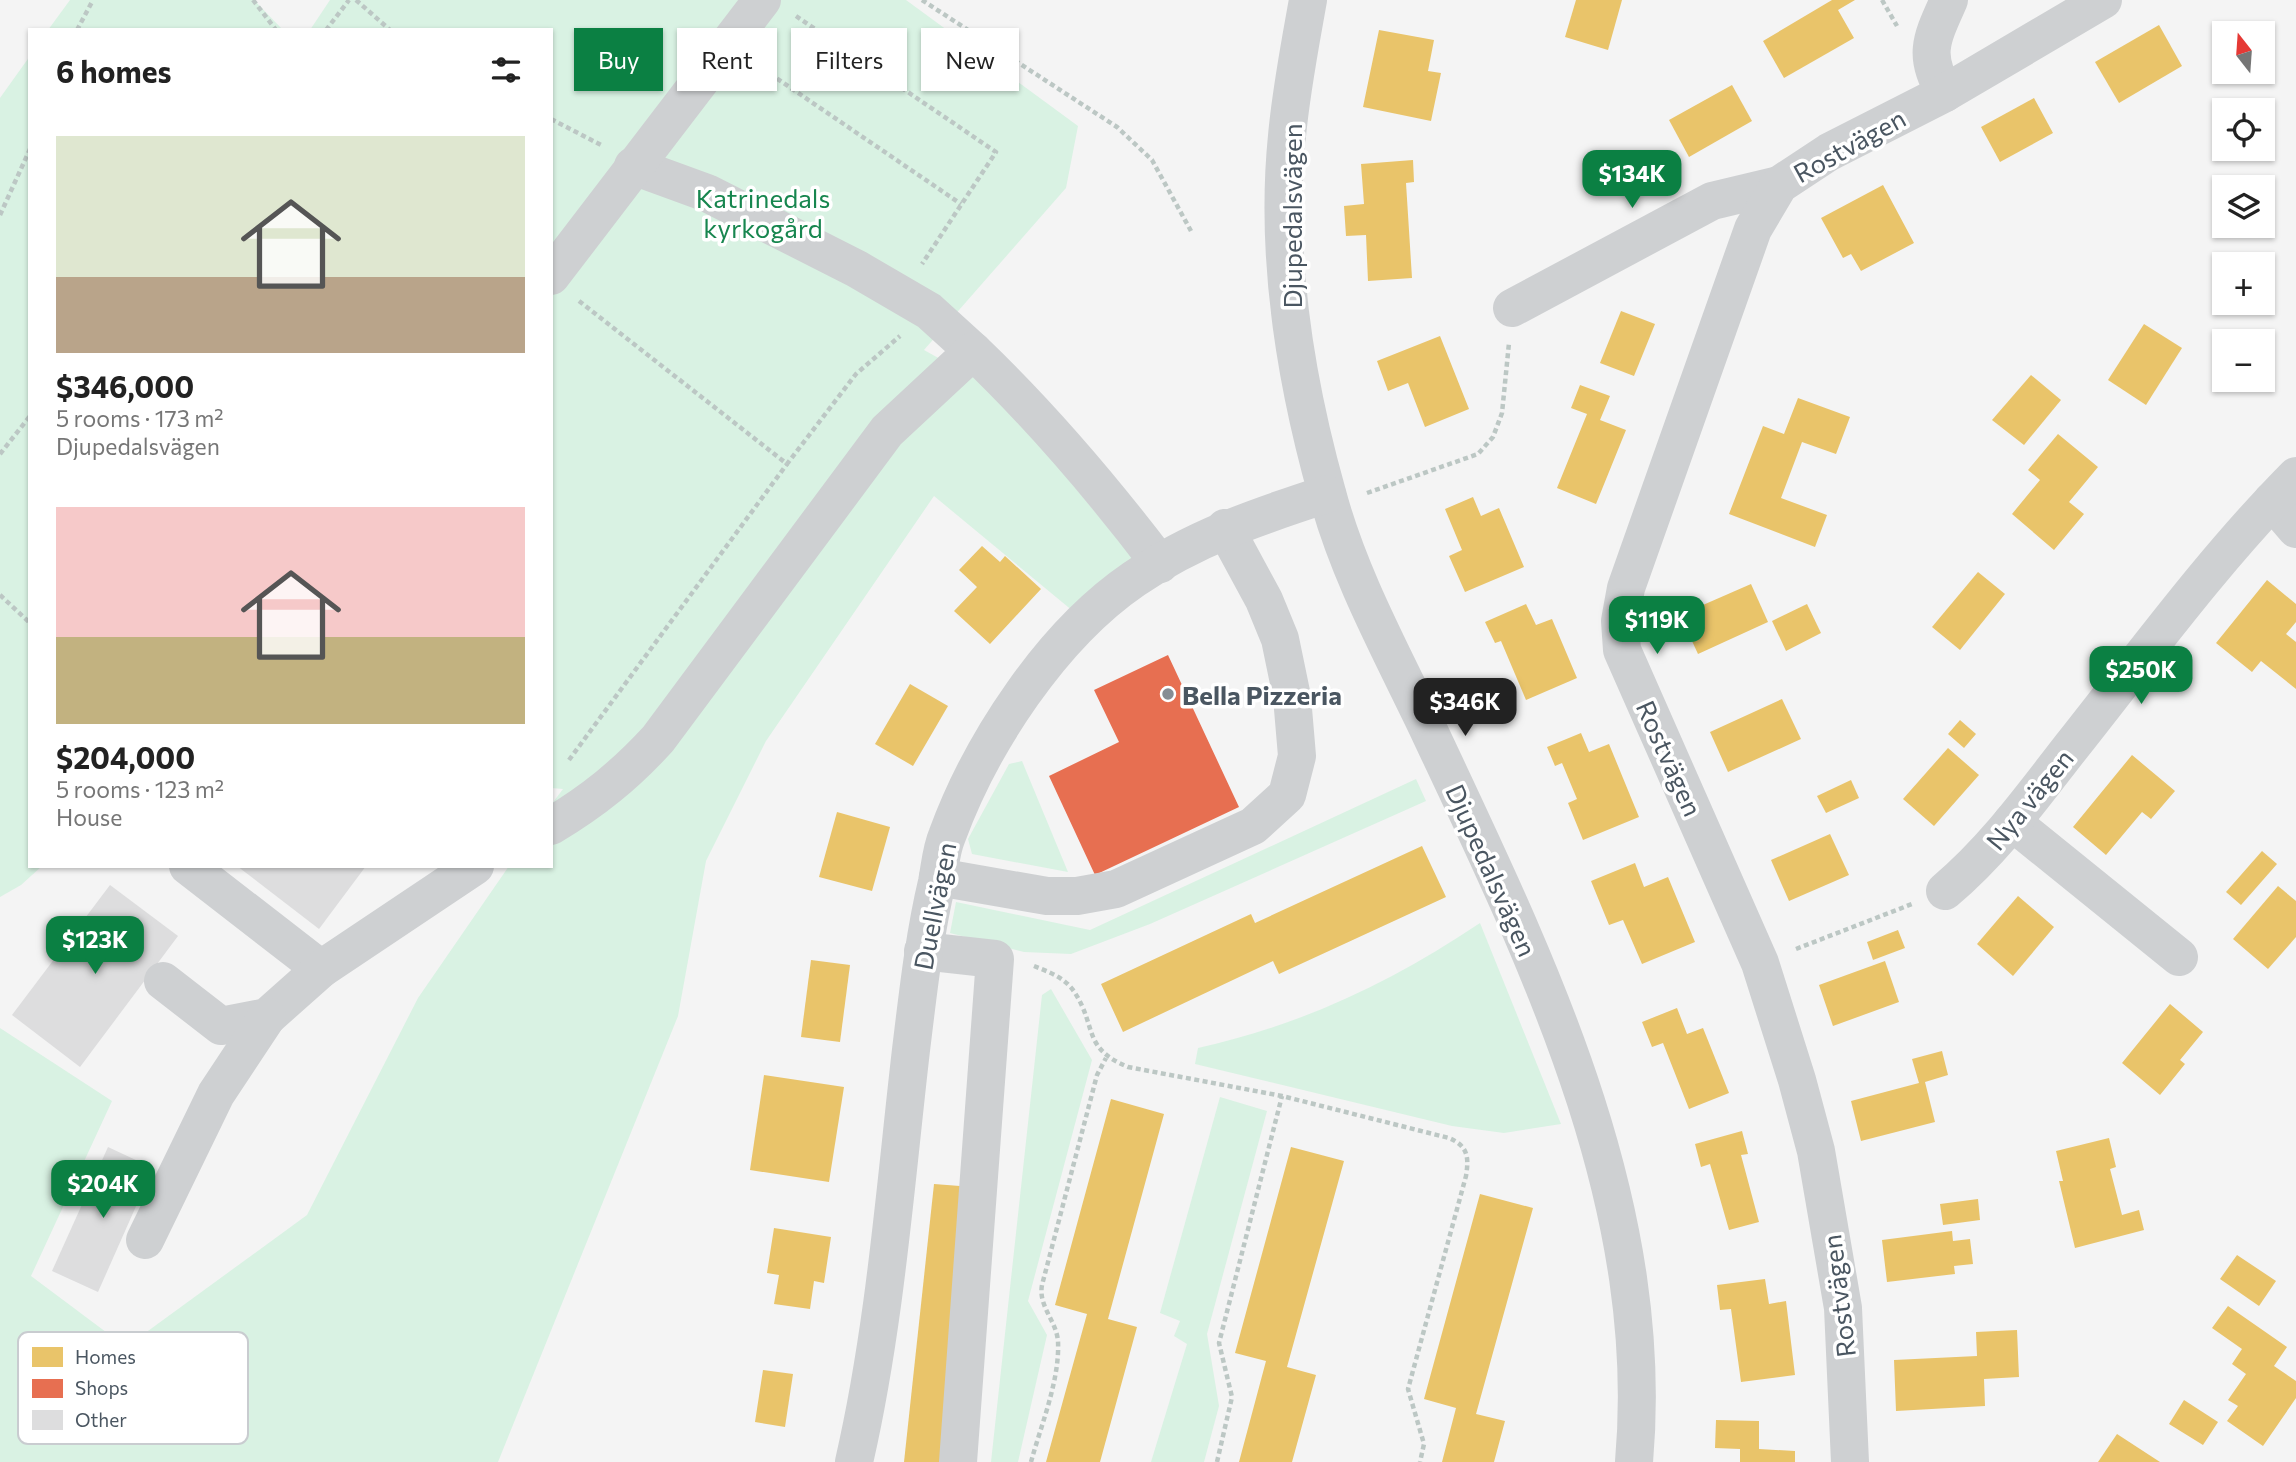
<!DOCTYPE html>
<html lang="en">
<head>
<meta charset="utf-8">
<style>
  :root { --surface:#fff; --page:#f6f6f6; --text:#222; --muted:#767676; --accent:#0b8043 }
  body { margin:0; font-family:Commissioner,sans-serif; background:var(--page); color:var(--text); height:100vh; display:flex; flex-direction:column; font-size:26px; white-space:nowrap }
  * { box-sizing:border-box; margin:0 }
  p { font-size:23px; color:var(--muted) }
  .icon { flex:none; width:38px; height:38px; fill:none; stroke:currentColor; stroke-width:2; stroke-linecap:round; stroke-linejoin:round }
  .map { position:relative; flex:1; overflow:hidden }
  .panel { position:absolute; left:28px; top:28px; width:525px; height:840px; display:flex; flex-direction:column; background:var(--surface); border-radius:0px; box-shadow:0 2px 5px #0004 }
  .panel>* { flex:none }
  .guide { position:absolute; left:574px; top:28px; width:665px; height:63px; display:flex; gap:14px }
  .needle { width:46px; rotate:343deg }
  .buttons { position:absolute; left:2212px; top:21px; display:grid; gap:14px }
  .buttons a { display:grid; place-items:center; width:63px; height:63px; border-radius:0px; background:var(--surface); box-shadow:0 2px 5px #0004; font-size:35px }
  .price { position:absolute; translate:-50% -60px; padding:0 16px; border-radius:14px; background:var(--accent); color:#fff; font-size:23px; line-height:46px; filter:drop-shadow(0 2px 4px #0008) }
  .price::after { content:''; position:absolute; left:50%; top:42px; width:21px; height:16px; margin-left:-10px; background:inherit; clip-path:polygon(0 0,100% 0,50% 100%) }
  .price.active { background:#222; color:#fff }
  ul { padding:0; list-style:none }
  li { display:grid; align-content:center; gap:14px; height:371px; padding:0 28px }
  li span { display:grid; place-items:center; height:217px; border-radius:0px; color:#555 }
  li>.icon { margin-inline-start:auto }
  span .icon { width:126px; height:126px; fill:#fffc; stroke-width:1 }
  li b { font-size:30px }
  h2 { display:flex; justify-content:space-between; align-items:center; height:84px; padding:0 28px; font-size:30px }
  .chip { padding:0 24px; border-radius:0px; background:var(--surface); box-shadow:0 2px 5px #0004; font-size:24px; line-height:63px }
  .chip.active { background:var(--accent); color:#fff }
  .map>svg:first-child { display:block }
  .green { fill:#d9f2e3 }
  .homes { fill:#e9c46a }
  .shops { fill:#e76f51 }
  .building { fill:#ddddde }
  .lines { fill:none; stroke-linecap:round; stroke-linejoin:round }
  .path { stroke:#bcc7c4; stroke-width:4.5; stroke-dasharray:5 3.5; stroke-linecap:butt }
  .minor { stroke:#ced0d2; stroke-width:38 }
  .poi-dot { fill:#868d94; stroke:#fff; stroke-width:2.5 }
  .labels { text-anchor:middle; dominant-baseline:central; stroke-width:7; stroke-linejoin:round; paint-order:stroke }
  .street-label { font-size:26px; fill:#4a5661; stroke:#fff }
  .park-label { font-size:26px; fill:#17864f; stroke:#fff }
  .poi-label { font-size:26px; font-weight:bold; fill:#4a5661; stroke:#fff; text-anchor:start }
  .key { fill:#fff; stroke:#c9ccd0; stroke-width:2 }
  .key-label { font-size:19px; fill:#4a5661 }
</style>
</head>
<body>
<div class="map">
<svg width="2296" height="1462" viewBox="0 0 2296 1462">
  <rect width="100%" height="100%" fill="#f4f4f4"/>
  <g class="green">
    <polygon points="70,0 254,0 283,30 48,30"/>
    <polygon points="330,0 906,0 1078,126 1066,188 924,350 994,389 1133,558 1091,626 934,496 766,741 706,861 678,1016 498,1462 0,1462 0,1028 112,1101 31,1276 126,1347 307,1215 418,998 509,866 551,866 551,805 563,789 551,788 551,30 310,30"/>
    <polygon points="30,56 30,866 42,866 21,885 0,897 0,98"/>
    <polygon points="1022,761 1068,872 972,854 968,839 1009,764"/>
    <polygon points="1416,779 1426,801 1150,924 1071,954 1024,952 950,933 956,902 1090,930"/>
    <path d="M1480,923L1561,1124L1504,1133L1452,1126L1195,1064L1198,1048C1302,1025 1392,982 1480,923Z"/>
    <polygon points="1051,989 1092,1060 1028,1301 1047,1335 1018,1462 991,1462 1042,995"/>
    <polygon points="1220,1097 1267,1111 1207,1334 1219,1406 1204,1462 1151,1462 1187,1344 1174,1336 1180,1321 1160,1313"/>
  </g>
  <g class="homes">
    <polygon points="1576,0 1622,0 1608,50 1565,37"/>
    <polygon points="1832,0 1855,0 1838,10 1854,38 1784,78 1763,41"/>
    <polygon points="2159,25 2182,66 2119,103 2095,62"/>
    <polygon points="1379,30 1434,40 1428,71 1441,73 1431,121 1363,107"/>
    <polygon points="1732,85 1752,121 1689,157 1669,120"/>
    <polygon points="2034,98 2053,133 2000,162 1981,127"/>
    <polygon points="1413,160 1414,182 1406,183 1412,278 1368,281 1366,235 1346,236 1344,206 1364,204 1361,164"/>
    <polygon points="1883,185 1914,243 1861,271 1851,254 1843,258 1821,218"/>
    <polygon points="1621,311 1655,324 1634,376 1600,363"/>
    <polygon points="2144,324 2182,348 2146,405 2108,380"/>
    <polygon points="1440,336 1469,409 1425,427 1408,383 1388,391 1377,361"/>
    <polygon points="2031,375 2061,400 2024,445 1992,420"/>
    <polygon points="1580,385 1610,396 1600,420 1626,430 1596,504 1557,488 1587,414 1571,408"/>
    <polygon points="1798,398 1850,417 1836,454 1802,442 1781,498 1827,515 1815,547 1729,514 1763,426 1784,434"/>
    <polygon points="2058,434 2098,467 2069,502 2084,514 2054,550 2012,514 2040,480 2028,470"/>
    <polygon points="1473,497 1481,516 1499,508 1524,567 1465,592 1449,556 1462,550 1445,509"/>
    <polygon points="982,546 1000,562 1005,556 1041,589 990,644 954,611 977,587 959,570"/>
    <polygon points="1978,572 2005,594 1960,650 1932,627"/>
    <polygon points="2267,580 2296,604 2296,622 2286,634 2296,642 2296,689 2261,661 2252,672 2216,643"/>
    <polygon points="1751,584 1768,622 1698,654 1680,615"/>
    <polygon points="1526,604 1536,625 1552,619 1577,678 1526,700 1501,641 1495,643 1485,622"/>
    <polygon points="1807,604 1821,633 1786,651 1772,621"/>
    <polygon points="910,684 948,706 913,766 875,744"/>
    <polygon points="1782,699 1801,739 1728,772 1710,732"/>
    <polygon points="1960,720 1976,734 1964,748 1948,734"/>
    <polygon points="1581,733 1589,752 1609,744 1639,817 1583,840 1568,803 1577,799 1562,763 1555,766 1547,747"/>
    <polygon points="1948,748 1979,775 1934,826 1903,799"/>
    <polygon points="2132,755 2175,791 2151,819 2142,812 2106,855 2073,827"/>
    <polygon points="1851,780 1859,798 1826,813 1817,796"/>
    <polygon points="837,812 890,827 872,891 819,877"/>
    <polygon points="1830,834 1849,875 1789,901 1771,860"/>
    <polygon points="1422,846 1446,897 1279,974 1273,961 1123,1032 1101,984 1251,914 1255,923"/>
    <polygon points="2262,851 2277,864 2241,905 2226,892"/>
    <polygon points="1635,863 1644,887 1668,877 1695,942 1642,964 1623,920 1609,925 1591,881"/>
    <polygon points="2278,886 2296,901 2296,937 2268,969 2233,939"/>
    <polygon points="2018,896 2054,927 2013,976 1977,944"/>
    <polygon points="1898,930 1905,948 1873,960 1867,942"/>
    <polygon points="811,960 850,965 840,1042 801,1037"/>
    <polygon points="1885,961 1899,1002 1833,1026 1819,985"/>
    <polygon points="2170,1004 2203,1032 2180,1060 2185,1064 2160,1095 2122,1063"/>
    <polygon points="1677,1008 1687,1034 1703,1028 1729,1093 1689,1109 1663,1043 1652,1047 1642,1022"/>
    <polygon points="1942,1051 1948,1075 1925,1082 1935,1122 1861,1141 1851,1101 1919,1083 1912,1059"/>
    <polygon points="764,1075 844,1087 829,1182 750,1170"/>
    <polygon points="1111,1099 1164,1114 1108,1319 1137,1327 1100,1462 1046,1462 1087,1314 1055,1305"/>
    <polygon points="1742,1131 1748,1154 1741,1155 1759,1222 1729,1230 1710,1164 1701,1167 1695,1144"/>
    <polygon points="2109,1138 2116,1167 2110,1169 2122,1215 2139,1210 2144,1230 2075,1248 2059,1181 2063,1181 2056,1151"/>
    <polygon points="1291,1147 1344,1161 1287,1367 1316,1375 1292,1462 1239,1462 1266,1361 1235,1353"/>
    <polygon points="934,1184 973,1187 944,1462 904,1462"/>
    <polygon points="1480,1194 1533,1208 1476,1414 1505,1421 1494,1462 1442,1462 1456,1408 1424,1399"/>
    <polygon points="1978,1199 1980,1220 1943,1225 1940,1204"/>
    <polygon points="774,1228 831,1237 824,1283 814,1281 810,1309 774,1304 779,1275 767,1273"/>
    <polygon points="1952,1231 1953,1241 1970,1239 1973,1264 1954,1266 1955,1274 1887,1282 1882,1240"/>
    <polygon points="2237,1255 2276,1281 2259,1306 2220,1279"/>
    <polygon points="1765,1279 1769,1304 1786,1301 1795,1375 1741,1382 1731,1309 1720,1310 1717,1285"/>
    <polygon points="2228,1306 2287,1347 2274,1366 2296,1381 2296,1398 2263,1446 2227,1421 2238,1406 2228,1400 2246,1374 2232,1364 2242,1349 2212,1328"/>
    <polygon points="2017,1330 2019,1377 1984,1379 1985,1406 1896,1411 1894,1360 1977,1356 1976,1332"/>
    <polygon points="763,1370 793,1374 785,1427 755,1422"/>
    <polygon points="2184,1400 2218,1422 2203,1445 2169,1424"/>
    <polygon points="1716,1420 1759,1421 1759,1449 1795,1451 1795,1462 1740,1462 1740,1449 1715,1448"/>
    <polygon points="2117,1434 2160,1462 2098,1462"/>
  </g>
  <polygon class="shops" points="1168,655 1239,807 1095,875 1049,776 1119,742 1094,690"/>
  <g class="building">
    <polygon points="237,866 366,866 319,929"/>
    <polygon points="110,885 178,936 80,1067 12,1015"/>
    <polygon points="108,1147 153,1168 98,1292 52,1271"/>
  </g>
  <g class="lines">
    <g class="path">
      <polyline points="253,0 276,30"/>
      <polyline points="356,0 390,30"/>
      <polyline points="922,0 1117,127 1152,160 1191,231"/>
      <polyline points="1882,0 1897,26"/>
      <polyline points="796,16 996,152 922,264"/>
      <polyline points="77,30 93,0"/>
      <polyline points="326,30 349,0"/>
      <polyline points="763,69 961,204"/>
      <polyline points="551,119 603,146"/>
      <polyline points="0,215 30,149"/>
      <polyline points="579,301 787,464 856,374 900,336"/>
      <polyline points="0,454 30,416"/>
      <polyline points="1367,493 1478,454 1493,437 1502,413 1509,343"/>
      <polyline points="0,595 30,623"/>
      <polyline points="569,760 787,464"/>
      <polyline points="1796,949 1912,904"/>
      <path d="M1034,966C1049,972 1066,978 1075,993C1097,1027 1082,1048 1128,1067L1282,1096L1449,1138C1468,1146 1469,1157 1466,1176L1408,1389L1424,1444L1420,1462"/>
      <path d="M1031,1462C1041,1425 1060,1380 1058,1341C1056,1320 1038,1306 1042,1285L1097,1075L1106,1058"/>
      <polyline points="1217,1462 1232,1397 1219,1343 1282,1096"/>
    </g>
    <g class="minor">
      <path d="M1308,0C1300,45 1291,91 1287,136C1275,255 1295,379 1327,493C1349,576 1393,655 1430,733C1537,961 1657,1202 1634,1462"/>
      <path d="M1945,93C1922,55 1932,38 1949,0"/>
      <polyline points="633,166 707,193 857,269 929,311 973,351"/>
      <polyline points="551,276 762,0"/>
      <polyline points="1512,308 1712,201 1779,185"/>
      <polyline points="2272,501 2296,529"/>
      <polyline points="2012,822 2179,957"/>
      <path d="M551,826C593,801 625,775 658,739L887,431L973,351C1041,416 1103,489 1160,564"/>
      <polyline points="188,866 321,969"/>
      <polyline points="938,877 1047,896 1077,896 1116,889 1253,826 1287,795 1297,756 1292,697 1280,639 1264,600 1225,528"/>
      <path d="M1945,891C1994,850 2032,797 2071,747C2144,655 2213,560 2296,476"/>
      <polyline points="923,951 995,959 958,1462"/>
      <polyline points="163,981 221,1026 267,1017 321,969 475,866"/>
      <polyline points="145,1240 216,1094 267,1017"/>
      <path d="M854,1462C885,1327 895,1188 911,1050C918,993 924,937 937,882C940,867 941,850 947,836C981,743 1052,635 1134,579C1194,538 1259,516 1327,494"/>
      <polyline points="1850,1462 1843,1308 1816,1151 1797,1080 1760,963 1622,650 1620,621 1626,588 1753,229 1779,185 1829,152 1945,93 2103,0"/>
    </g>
  </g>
  <circle class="poi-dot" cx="1168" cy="694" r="7"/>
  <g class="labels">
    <g class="street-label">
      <text transform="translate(1849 145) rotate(-29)">Rostvägen</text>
      <text transform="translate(1291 216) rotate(-90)">Djupedalsvägen</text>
      <text transform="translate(1670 758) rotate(66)">Rostvägen</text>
      <text transform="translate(2029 799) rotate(-51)">Nya vägen</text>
      <text transform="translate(1492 870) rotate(66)">Djupedalsvägen</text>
      <text transform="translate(934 906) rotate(-79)">Duellvägen</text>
      <text transform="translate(1838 1296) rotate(-97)">Rostvägen</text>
    </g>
    <g class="park-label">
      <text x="763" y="197">Katrinedals<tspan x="763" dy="30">kyrkogård</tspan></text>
    </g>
    <g class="poi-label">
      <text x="1182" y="694">Bella Pizzeria</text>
    </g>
  </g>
  <rect x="18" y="1332" width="230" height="112" rx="10" class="key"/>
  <rect x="32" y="1347" width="31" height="20" fill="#e9c46a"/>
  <rect x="32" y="1379" width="31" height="19" fill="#e76f51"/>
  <rect x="32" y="1410" width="31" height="20" fill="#ddddde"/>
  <g class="key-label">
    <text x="75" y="1364">Homes</text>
    <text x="75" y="1395">Shops</text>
    <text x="75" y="1427">Other</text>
  </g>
</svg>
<div class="buttons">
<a><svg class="needle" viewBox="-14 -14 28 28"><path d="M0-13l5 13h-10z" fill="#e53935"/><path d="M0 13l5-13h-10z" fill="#767676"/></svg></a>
<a><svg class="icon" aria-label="locate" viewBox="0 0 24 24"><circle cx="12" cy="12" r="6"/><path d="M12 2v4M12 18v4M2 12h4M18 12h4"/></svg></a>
<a><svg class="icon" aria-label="layers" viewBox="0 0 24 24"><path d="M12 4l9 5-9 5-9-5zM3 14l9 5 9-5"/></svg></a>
<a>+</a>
<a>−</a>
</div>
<b class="price" style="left:1632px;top:210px">$134K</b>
<b class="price" style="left:1657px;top:656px">$119K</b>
<b class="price" style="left:2141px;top:706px">$250K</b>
<b class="price active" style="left:1465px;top:738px">$346K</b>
<b class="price" style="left:95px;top:976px">$123K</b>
<b class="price" style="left:103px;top:1220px">$204K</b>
<div class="guide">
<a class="chip active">Buy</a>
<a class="chip">Rent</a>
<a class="chip">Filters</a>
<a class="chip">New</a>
</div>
<section class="panel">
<h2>6 homes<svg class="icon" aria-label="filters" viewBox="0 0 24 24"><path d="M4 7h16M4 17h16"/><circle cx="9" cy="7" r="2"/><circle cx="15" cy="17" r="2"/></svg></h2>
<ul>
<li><span style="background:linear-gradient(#dfe7d0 65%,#b9a48a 0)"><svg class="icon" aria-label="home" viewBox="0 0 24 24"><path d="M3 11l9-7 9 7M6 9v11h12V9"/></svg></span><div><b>$346,000</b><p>5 rooms · 173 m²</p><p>Djupedalsvägen</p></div></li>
<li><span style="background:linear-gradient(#f6c9c9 60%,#c2b280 0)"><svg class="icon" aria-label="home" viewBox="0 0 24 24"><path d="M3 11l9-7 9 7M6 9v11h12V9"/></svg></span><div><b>$204,000</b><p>5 rooms · 123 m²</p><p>House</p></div></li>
</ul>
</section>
</div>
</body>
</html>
